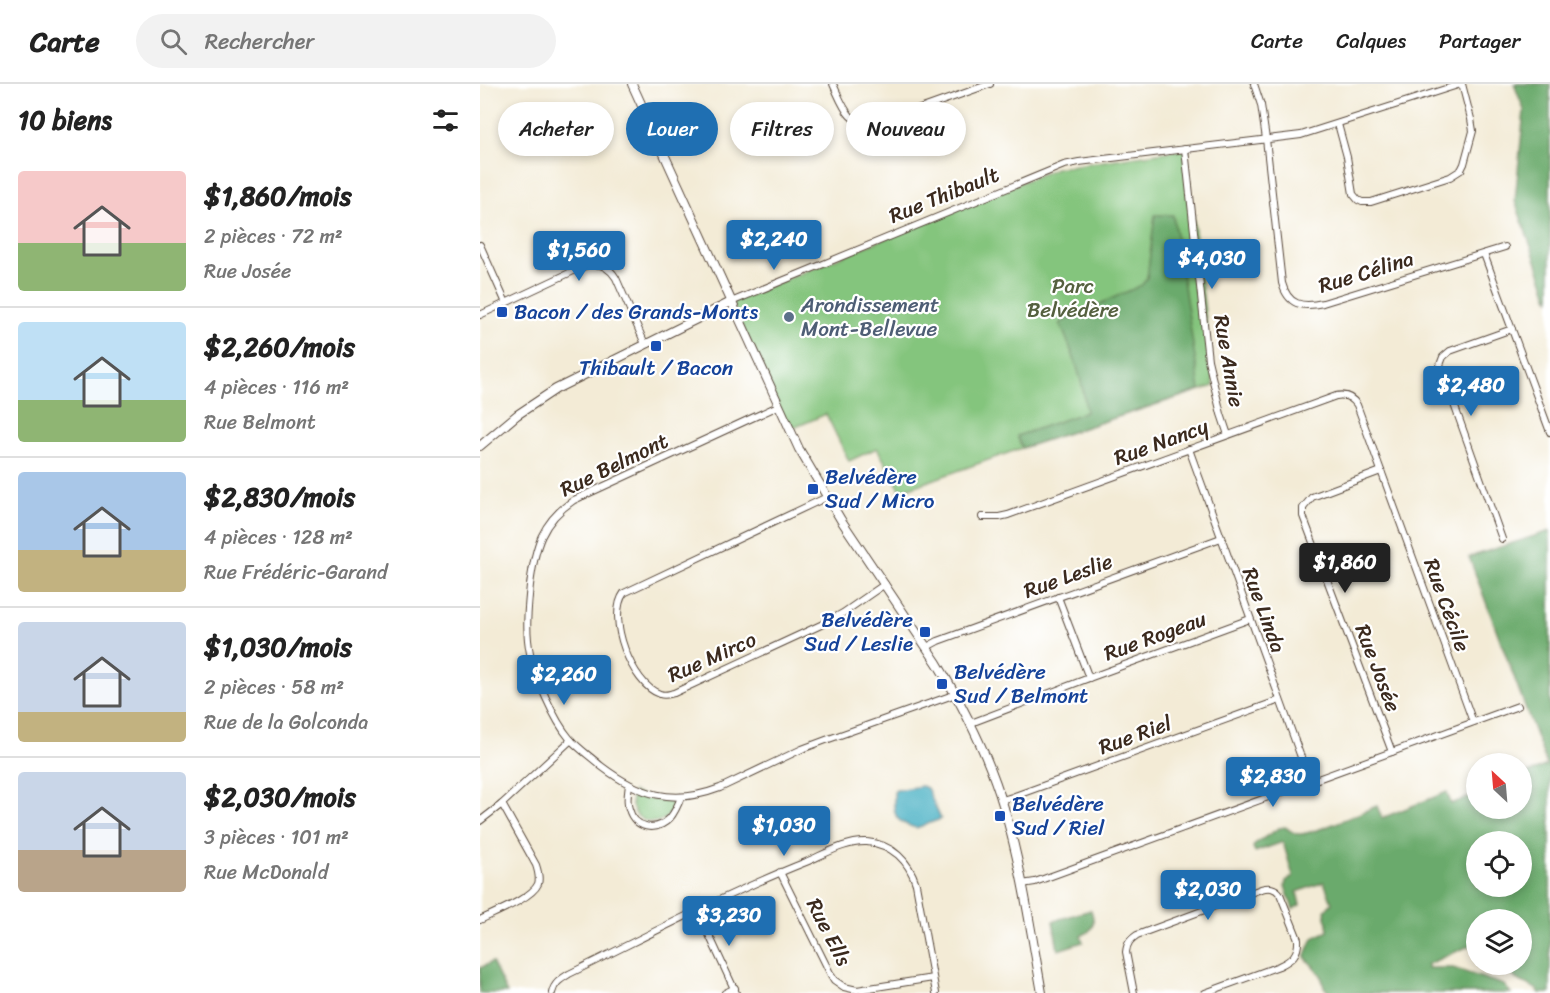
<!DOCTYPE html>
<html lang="fr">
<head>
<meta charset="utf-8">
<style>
  :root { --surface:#fff; --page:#f2f2f2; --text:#222; --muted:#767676; --line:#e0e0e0; --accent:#1f6fb2 }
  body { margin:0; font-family:Sriracha,sans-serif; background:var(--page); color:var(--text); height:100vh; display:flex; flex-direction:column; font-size:22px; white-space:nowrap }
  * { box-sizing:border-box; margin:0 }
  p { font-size:20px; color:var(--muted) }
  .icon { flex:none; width:33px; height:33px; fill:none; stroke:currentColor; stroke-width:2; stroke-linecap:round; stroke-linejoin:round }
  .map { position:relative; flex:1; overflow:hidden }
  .drawer { display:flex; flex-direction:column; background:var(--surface); width:480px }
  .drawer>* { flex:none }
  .banner { position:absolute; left:18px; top:18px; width:570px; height:54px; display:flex; gap:12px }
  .needle { width:39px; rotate:334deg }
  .fabs { position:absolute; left:986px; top:669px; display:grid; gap:12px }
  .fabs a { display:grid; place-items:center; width:66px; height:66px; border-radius:50%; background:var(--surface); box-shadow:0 3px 9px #0003; font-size:30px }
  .price { position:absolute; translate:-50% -51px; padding:0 14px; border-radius:6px; background:var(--accent); color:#fff; font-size:20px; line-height:39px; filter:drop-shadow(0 2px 3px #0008) }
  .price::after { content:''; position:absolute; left:50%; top:36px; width:18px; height:14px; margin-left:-9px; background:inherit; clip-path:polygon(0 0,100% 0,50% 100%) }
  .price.current { background:#222; color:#fff }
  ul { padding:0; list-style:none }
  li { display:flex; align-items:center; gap:18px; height:150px; padding:0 18px }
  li+li { border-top:2px solid var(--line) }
  li span { display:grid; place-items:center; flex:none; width:168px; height:120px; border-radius:6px; color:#555 }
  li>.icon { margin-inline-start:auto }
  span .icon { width:72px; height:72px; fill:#fffc; stroke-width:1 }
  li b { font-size:26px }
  h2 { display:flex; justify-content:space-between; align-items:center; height:72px; padding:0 18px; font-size:26px }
  .tag { padding:0 21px; border-radius:27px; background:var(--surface); box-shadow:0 3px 9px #0003; font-size:21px; line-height:54px }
  .tag.current { background:var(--accent); color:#fff }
  header { display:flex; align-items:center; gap:36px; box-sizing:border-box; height:84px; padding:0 30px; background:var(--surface); border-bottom:2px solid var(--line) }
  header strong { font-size:28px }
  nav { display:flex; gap:33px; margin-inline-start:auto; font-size:21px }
  .search { width:420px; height:54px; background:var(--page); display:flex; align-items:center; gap:15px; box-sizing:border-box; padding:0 21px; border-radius:33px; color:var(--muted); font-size:22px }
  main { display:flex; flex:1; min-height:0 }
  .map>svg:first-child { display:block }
  .green { fill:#84c57d; stroke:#60784e; stroke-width:1.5 }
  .forest { fill:#6baa6c; stroke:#536a45; stroke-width:1.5; fill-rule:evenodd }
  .water { fill:#43aec2; stroke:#3f6c70; stroke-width:1.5 }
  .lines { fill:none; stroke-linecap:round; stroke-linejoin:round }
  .minor-casing { stroke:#57473a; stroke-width:8 }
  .tertiary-casing { stroke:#57473a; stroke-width:10 }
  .minor { stroke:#fff; stroke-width:6 }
  .tertiary { stroke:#fff; stroke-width:8 }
  .transit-dot { fill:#1a4fb4; stroke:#fff; stroke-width:2 }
  .service-dot { fill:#5c6f8a; stroke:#fff; stroke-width:2 }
  .labels { text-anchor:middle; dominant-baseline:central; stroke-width:4.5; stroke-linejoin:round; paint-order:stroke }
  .street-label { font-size:21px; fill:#3b2a1e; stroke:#fff }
  .park-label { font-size:21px; fill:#55603f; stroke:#fff }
  .service-label { font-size:21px; fill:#4e5e75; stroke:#fff; text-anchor:start }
  .transit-label { font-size:21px; fill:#164399; stroke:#fff; text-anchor:start }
</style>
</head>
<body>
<header>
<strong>Carte</strong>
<div class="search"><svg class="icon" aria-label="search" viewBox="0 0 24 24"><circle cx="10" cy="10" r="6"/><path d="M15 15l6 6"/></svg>Rechercher</div>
<nav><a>Carte</a><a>Calques</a><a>Partager</a></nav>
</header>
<main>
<section class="drawer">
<h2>10 biens<svg class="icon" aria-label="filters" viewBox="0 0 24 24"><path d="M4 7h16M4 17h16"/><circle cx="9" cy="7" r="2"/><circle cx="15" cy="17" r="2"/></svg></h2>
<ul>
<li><span style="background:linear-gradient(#f6c9c9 60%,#8fb573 0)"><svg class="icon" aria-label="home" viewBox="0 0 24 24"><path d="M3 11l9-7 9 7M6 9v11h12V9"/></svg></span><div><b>$1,860/mois</b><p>2 pièces · 72 m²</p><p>Rue Josée</p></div></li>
<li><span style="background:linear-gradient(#bfe0f5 65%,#8fb573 0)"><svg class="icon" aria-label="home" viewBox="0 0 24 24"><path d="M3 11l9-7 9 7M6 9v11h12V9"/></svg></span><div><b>$2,260/mois</b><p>4 pièces · 116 m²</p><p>Rue Belmont</p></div></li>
<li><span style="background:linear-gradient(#a9c7e8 65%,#c2b280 0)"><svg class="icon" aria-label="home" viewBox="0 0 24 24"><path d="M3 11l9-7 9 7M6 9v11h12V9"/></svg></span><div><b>$2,830/mois</b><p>4 pièces · 128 m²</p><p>Rue Frédéric-Garand</p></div></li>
<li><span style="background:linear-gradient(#c9d6e8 75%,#c2b280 0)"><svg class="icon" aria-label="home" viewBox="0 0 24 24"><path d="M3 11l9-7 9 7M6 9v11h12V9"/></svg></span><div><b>$1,030/mois</b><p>2 pièces · 58 m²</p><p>Rue de la Golconda</p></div></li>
<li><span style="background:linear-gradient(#c9d6e8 65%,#b9a48a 0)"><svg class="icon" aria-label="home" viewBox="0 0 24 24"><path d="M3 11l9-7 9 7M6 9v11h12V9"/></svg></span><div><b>$2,030/mois</b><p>3 pièces · 101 m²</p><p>Rue McDonald</p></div></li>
</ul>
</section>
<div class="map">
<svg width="1070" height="909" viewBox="0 0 1070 909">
  <rect width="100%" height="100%" fill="#fff"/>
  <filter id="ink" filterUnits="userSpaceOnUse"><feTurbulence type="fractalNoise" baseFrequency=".0167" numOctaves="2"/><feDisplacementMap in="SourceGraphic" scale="12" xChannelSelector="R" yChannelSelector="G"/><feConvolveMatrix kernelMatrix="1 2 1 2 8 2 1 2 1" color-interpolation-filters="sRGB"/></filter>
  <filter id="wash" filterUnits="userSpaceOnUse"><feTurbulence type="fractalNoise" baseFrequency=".008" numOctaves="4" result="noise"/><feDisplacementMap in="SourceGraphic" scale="24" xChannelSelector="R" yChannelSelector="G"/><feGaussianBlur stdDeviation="1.35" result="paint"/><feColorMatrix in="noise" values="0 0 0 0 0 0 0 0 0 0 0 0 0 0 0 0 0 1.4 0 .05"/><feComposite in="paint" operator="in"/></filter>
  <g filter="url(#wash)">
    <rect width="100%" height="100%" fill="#f3ebd6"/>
    <g class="green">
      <polygon points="705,65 734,302 542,364 421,407 397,364 369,377 346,330 309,346 251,218 576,84"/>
      <path d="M153,708L173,715L195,718C188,751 143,740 153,708Z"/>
    </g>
    <g class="forest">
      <polygon points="1034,0 1070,0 1070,217 1035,117 1044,26"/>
      <path d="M675,131H693L720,306L542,364L537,352L606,328C603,294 593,270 580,239L604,227L662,201L667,194Z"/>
      <path d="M1070,447V909H1060C1052,899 1041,901 1034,893C1030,888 1030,884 1024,881L1041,880V836H996V859L948,880V884H973L1024,901L1031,909H849L844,903L841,891L825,873L833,854L848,847L845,826L852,819L844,798L817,808L820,821L813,825L805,802L806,797L813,792L803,758L775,768L773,763L776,759L799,744L805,743C810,746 813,749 818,750C833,751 881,728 897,722L902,734L967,708L971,720L996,710V724H1041V692L1067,681L989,473ZM996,758H1041V802H996Z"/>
      <path d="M611,826C615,838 615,846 601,852L603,858L578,866L573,837Z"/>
      <polygon points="12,878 27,909 0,909 0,884"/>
    </g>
    <path class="water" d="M442,702L447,704L461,735L436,744C412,737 414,730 414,708L416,706Z"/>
  </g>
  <g filter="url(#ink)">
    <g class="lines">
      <defs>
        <g id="minor">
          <path d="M353,0C363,21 368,42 395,41L510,0"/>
          <path d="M774,0L781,21L786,55L802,199C808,221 822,224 843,219L1025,163"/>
          <polyline points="858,40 867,73 873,110 878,116 882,118 891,118 970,93 981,86 984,80 993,47 991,35 982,0"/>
          <polyline points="705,65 728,276 741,330 748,351"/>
          <polyline points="0,161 26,219"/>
          <polyline points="1004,170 1070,348"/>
          <polyline points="251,218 584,81 599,78 821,51 981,0"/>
          <path d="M0,231L102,183C116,177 128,181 136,194L165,260"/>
          <path d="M298,322L94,416C61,438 55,463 50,501C48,523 45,546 50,569C56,594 73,635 90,655C99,665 111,673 121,682C159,711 193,722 240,704L322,665L346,656L476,610"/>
          <polyline points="709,365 830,698"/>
          <polyline points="901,387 832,413 823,424 823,432 912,668"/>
          <path d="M347,413L144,509C126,533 152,601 180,610C185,612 189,610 194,609L343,540L363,529L405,500"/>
          <path d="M502,433H519L528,431L856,312C865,310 872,313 877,321L993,638"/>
          <polyline points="1022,455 960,281 963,273 970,267 1032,245"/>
          <polyline points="578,513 609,594"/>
          <polyline points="447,563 458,557 741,454"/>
          <polyline points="491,639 609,594 770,535"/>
          <path d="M149,701C148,708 146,717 149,725C154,744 176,749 190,734C195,728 198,721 201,713"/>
          <polyline points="522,716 532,713 800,616"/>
          <polyline points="0,737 22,720 91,656"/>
          <polyline points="300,788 351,891 354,896 364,903 377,906 453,894"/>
          <polyline points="542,800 555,798 1038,622"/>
          <polyline points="218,827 256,909"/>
          <path d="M0,836C14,829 52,814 58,800C60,794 58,787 56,781L22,720"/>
          <path d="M72,909C74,899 81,895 89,890C167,852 245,810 326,778C345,770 366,757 387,758C412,760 429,777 436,800L456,909"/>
          <polyline points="245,909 255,904"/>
          <path d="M654,909L646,868C647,859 650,856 657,851L781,805C789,803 795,803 800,810L818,855C819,870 812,876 799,882L725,909"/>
        </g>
        <g id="tertiary">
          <path d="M152,0L319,365L361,436L457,579C485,625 509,673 524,724C542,784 551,848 562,909"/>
          <polyline points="0,362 37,331 76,305 251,218"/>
        </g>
      </defs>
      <use href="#minor" class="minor-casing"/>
      <use href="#tertiary" class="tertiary-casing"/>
      <use href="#minor" class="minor"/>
      <use href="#tertiary" class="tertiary"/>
    </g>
  </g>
  <g class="transit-dot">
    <rect x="16" y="222" width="12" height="12" rx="3"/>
    <rect x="170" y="256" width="12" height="12" rx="3"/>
    <rect x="327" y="399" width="12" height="12" rx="3"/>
    <rect x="439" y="542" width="12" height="12" rx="3"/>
    <rect x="456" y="594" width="12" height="12" rx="3"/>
    <rect x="514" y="726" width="12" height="12" rx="3"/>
  </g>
  <circle class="service-dot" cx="309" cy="233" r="6"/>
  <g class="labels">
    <g class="street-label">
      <text transform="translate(464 111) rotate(-22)">Rue Thibault</text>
      <text transform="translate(886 188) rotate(-17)">Rue Célina</text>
      <text transform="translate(749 277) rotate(80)">Rue Annie</text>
      <text transform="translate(681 358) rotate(-20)">Rue Nancy</text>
      <text transform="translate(134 381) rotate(-26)">Rue Belmont</text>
      <text transform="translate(588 492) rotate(-20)">Rue Leslie</text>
      <text transform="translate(967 521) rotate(70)">Rue Cécile</text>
      <text transform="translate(784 526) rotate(70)">Rue Linda</text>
      <text transform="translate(675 552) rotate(-20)">Rue Rogeau</text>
      <text transform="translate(232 573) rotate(-24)">Rue Mirco</text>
      <text transform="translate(898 584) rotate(69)">Rue Josée</text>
      <text transform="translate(655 651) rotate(-20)">Rue Riel</text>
      <text transform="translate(349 848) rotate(63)">Rue Ells</text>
    </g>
    <g class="park-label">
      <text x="593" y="202">Parc<tspan x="593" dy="24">Belvédère</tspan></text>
    </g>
    <g class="service-label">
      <text x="321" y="221">Arondissement<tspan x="321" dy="24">Mont-Bellevue</tspan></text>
    </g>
    <g class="transit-label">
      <text x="34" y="228">Bacon / des Grands-Monts</text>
      <text x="176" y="284" text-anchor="middle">Thibault / Bacon</text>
      <text x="345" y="393">Belvédère<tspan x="345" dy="24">Sud / Micro</tspan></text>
      <text x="433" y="536" text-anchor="end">Belvédère<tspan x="433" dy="24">Sud / Leslie</tspan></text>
      <text x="474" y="588">Belvédère<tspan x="474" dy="24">Sud / Belmont</tspan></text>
      <text x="532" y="720">Belvédère<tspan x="532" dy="24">Sud / Riel</tspan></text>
    </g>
  </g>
</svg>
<div class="fabs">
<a><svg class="needle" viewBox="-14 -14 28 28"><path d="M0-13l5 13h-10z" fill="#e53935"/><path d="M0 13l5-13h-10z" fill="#767676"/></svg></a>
<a><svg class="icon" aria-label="locate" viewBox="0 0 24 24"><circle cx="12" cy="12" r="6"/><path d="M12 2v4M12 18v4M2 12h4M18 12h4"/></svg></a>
<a><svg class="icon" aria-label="layers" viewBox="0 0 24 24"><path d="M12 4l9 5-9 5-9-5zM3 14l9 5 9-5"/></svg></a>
</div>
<b class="price" style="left:294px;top:187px">$2,240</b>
<b class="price" style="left:99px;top:198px">$1,560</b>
<b class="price" style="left:732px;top:206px">$4,030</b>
<b class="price" style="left:991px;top:333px">$2,480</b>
<b class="price current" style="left:865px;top:510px">$1,860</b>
<b class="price" style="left:84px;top:622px">$2,260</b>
<b class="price" style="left:793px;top:724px">$2,830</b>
<b class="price" style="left:304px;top:773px">$1,030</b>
<b class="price" style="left:728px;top:837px">$2,030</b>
<b class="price" style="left:249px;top:863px">$3,230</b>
<div class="banner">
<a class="tag">Acheter</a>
<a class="tag current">Louer</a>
<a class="tag">Filtres</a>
<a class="tag">Nouveau</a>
</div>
</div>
</main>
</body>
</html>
